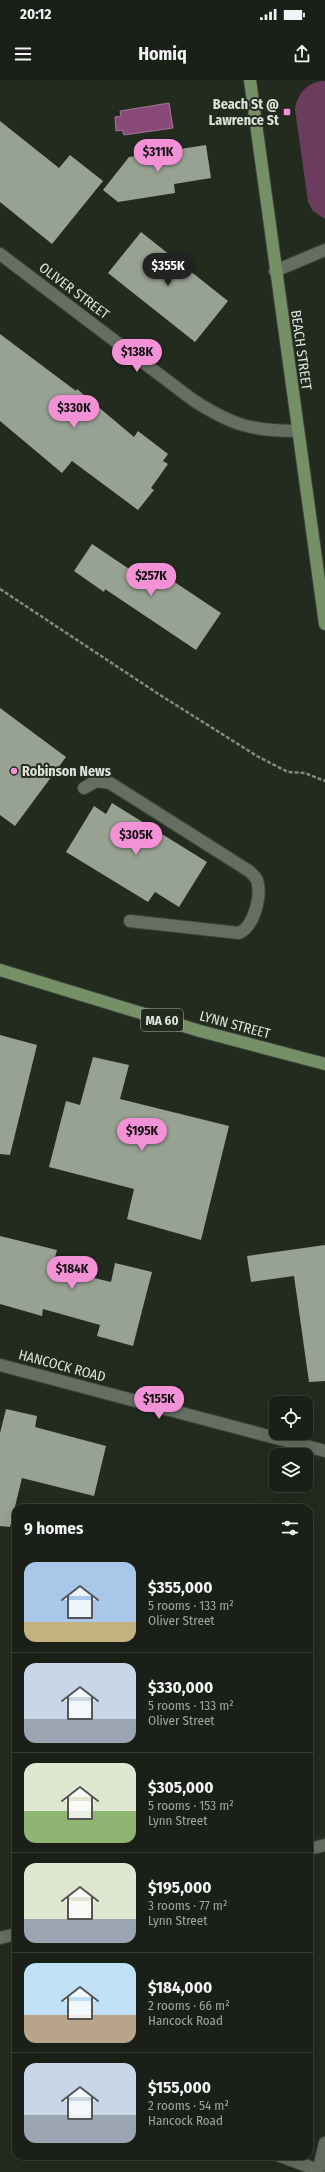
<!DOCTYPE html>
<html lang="en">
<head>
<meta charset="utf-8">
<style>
  :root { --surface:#1a2017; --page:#232820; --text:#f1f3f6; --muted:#9fa3a1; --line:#383e36; --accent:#f391d6 }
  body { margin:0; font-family:"Fira Sans Condensed",sans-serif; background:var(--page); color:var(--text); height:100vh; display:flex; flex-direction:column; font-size:15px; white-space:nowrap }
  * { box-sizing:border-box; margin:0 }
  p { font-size:13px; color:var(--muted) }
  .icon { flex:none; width:22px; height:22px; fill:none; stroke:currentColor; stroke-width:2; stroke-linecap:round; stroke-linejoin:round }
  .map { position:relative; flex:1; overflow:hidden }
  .side { position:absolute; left:12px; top:1424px; width:301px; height:656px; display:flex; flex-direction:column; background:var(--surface); border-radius:12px; box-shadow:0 4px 16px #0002,0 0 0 1px var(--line) }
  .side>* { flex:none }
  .fabs { position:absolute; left:269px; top:1316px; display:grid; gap:8px }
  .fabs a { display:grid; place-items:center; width:44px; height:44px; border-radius:8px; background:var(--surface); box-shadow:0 4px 16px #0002,0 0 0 1px var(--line); font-size:20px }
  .price { position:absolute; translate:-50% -34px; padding:0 9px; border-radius:14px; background:var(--accent); color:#111; font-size:13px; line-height:26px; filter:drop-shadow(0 1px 2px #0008) }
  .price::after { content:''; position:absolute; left:50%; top:24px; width:12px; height:9px; margin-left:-6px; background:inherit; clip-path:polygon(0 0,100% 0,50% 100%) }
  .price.active { background:#222; color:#fff }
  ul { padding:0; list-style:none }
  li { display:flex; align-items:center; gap:12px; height:100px; padding:0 12px }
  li+li { border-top:1px solid var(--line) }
  li span { display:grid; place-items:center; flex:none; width:112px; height:80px; border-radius:12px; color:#555 }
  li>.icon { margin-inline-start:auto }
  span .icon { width:48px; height:48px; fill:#fffc; stroke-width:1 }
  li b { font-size:17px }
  h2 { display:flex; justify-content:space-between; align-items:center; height:48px; padding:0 12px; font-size:17px }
  .status { display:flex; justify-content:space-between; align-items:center; height:28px; padding:0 20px; background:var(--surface); direction:ltr }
  .status svg { height:11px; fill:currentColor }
  header { display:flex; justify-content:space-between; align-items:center; height:52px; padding:0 12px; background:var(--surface); font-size:18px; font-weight:700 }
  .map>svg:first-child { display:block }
  .green { fill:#6c3c5e }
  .water { fill:#8a4a77; stroke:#a37895 }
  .building { fill:#98a293 }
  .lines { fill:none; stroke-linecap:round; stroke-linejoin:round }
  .minor-casing { stroke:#3e453b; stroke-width:14 }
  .major-casing { stroke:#3e453b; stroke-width:14 }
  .path { stroke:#838980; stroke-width:2.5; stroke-dasharray:4 2; stroke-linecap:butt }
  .minor { stroke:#656e61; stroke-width:12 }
  .major { stroke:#759067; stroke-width:12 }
  .poi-dot { fill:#f391d6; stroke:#232b1f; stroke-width:1.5 }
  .labels { text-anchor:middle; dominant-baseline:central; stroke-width:4; stroke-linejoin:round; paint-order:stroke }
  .shield { fill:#232b1f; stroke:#a5aba2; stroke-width:1 }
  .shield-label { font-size:13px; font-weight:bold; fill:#dde2da }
  .poi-label { font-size:14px; font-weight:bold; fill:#dde2da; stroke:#232b1f; text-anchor:end }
  .street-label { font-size:14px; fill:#dde2da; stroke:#232b1f }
</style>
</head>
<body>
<div class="status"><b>20:12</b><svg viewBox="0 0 49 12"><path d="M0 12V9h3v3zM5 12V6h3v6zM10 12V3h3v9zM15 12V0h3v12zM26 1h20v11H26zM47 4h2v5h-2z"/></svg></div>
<header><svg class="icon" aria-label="menu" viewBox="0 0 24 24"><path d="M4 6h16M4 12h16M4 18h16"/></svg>Homiq<svg class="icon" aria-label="share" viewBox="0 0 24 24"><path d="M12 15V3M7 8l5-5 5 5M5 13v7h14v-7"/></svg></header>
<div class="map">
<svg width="325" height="2092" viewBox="0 0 325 2092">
  <rect width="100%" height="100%" fill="#232b1f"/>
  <path class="green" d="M325,1V139L313,131L308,122L295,29C297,13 309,1 325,1Z"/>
  <polygon class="water" points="169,23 173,48 124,55 122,50 116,51 115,37 121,36 120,31"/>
  <g class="building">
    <polygon points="0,41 59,88 70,75 103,101 52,164 0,122"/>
    <polygon points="206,65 211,98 174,104 175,113 118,122 103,110 129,77"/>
    <polygon points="141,152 228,221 195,262 108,193"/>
    <polygon points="0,254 76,311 77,309 134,357 138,351 168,374 163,381 168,384 151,408 154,410 138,430 72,381 62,393 0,341"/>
    <polygon points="92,464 144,499 152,487 221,533 196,570 105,509 104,512 74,491"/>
    <polygon points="0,628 66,677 15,746 0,735"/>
    <polygon points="112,723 207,782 179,827 155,812 148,822 66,772 94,726 106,734"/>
    <polygon points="0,955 37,965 10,1075 0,1074"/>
    <polygon points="93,977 129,985 120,1019 229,1046 201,1160 127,1139 134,1109 49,1087 66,1021 80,1025"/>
    <polygon points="0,1156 57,1170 52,1188 111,1202 115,1183 152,1192 133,1266 97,1256 100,1245 43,1229 42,1236 0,1224"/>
    <polygon points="325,1165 325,1301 309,1302 294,1196 251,1202 247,1176"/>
    <polygon points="6,1329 37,1336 35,1347 106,1366 94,1416 22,1398 10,1447 0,1446 0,1353"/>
  </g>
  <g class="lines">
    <defs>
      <g id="minor">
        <path d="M0,174L193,320C232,345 251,351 298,351"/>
        <polyline points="275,191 325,170"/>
        <path d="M84,708L96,701L110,703L249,791C252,794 255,796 257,800C262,815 254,847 239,853L130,841"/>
        <polyline points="0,1285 325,1371"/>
        <polyline points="309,1769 325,1765"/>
        <polyline points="0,1858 16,1854"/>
        <polyline points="280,2076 318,2090"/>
        <polyline points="318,2092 325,2063"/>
      </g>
      <g id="major">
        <polyline points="250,0 325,544"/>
        <polyline points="0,890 200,951 325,984"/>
      </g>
    </defs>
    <use href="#minor" class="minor-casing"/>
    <use href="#major" class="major-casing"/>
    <polyline class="path" points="0,509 160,615 257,676 288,692 305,693 325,701"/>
    <use href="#minor" class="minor"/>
    <use href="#major" class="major"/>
  </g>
  <g class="poi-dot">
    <rect x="283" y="28" width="8" height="8" rx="2"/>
    <circle cx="14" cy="691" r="4"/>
  </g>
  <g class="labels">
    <rect class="shield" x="141" y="929" width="42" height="22" rx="3"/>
    <g class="shield-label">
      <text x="162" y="940">MA 60</text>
    </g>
    <g class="poi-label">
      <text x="279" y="24">Beach St @<tspan x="279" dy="16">Lawrence St</tspan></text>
      <text x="22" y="691" text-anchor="start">Robinson News</text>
    </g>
    <g class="street-label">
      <text transform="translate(74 211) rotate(37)">OLIVER STREET</text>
      <text transform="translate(301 270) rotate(82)">BEACH STREET</text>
      <text transform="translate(235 945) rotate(15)">LYNN STREET</text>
      <text transform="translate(62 1286) rotate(15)">HANCOCK ROAD</text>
    </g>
  </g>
</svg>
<div class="fabs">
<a><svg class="icon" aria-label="locate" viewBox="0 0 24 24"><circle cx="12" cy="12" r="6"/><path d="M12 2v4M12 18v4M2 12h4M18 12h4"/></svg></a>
<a><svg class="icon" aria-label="layers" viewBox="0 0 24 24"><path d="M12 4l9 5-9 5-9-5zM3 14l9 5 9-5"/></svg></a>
</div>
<b class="price" style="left:158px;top:93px">$311K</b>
<b class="price active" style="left:168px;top:207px">$355K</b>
<b class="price" style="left:137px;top:293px">$138K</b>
<b class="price" style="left:74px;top:349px">$330K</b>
<b class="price" style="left:151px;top:517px">$257K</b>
<b class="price" style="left:136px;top:776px">$305K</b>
<b class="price" style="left:142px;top:1072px">$195K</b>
<b class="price" style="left:72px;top:1210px">$184K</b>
<b class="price" style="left:159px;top:1340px">$155K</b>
<section class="side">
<h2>9 homes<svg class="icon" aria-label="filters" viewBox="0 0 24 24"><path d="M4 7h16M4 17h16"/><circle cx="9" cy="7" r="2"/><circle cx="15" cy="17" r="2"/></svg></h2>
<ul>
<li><span style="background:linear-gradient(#a9c7e8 75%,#c2b280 0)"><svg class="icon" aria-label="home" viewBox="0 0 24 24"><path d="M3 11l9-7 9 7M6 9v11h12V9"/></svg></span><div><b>$355,000</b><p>5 rooms · 133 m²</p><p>Oliver Street</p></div></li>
<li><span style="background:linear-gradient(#c9d6e8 70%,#9aa5b1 0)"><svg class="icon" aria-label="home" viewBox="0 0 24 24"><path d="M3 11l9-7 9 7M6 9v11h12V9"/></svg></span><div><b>$330,000</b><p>5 rooms · 133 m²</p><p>Oliver Street</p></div></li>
<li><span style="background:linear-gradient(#dfe7d0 60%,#8fb573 0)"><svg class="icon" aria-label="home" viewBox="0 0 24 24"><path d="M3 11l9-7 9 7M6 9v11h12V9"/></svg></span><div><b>$305,000</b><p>5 rooms · 153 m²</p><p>Lynn Street</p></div></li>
<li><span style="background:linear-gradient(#dfe7d0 70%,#9aa5b1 0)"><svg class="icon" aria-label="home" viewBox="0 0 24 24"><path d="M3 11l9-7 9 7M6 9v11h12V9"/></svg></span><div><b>$195,000</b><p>3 rooms · 77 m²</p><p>Lynn Street</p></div></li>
<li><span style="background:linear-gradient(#bfe0f5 65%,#b9a48a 0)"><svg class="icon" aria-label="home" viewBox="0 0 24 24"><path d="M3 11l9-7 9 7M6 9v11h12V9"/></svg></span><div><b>$184,000</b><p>2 rooms · 66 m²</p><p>Hancock Road</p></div></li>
<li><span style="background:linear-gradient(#c9d6e8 65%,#9aa5b1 0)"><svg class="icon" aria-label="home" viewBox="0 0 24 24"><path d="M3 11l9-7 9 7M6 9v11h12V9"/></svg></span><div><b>$155,000</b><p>2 rooms · 54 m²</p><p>Hancock Road</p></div></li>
</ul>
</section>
</div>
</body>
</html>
